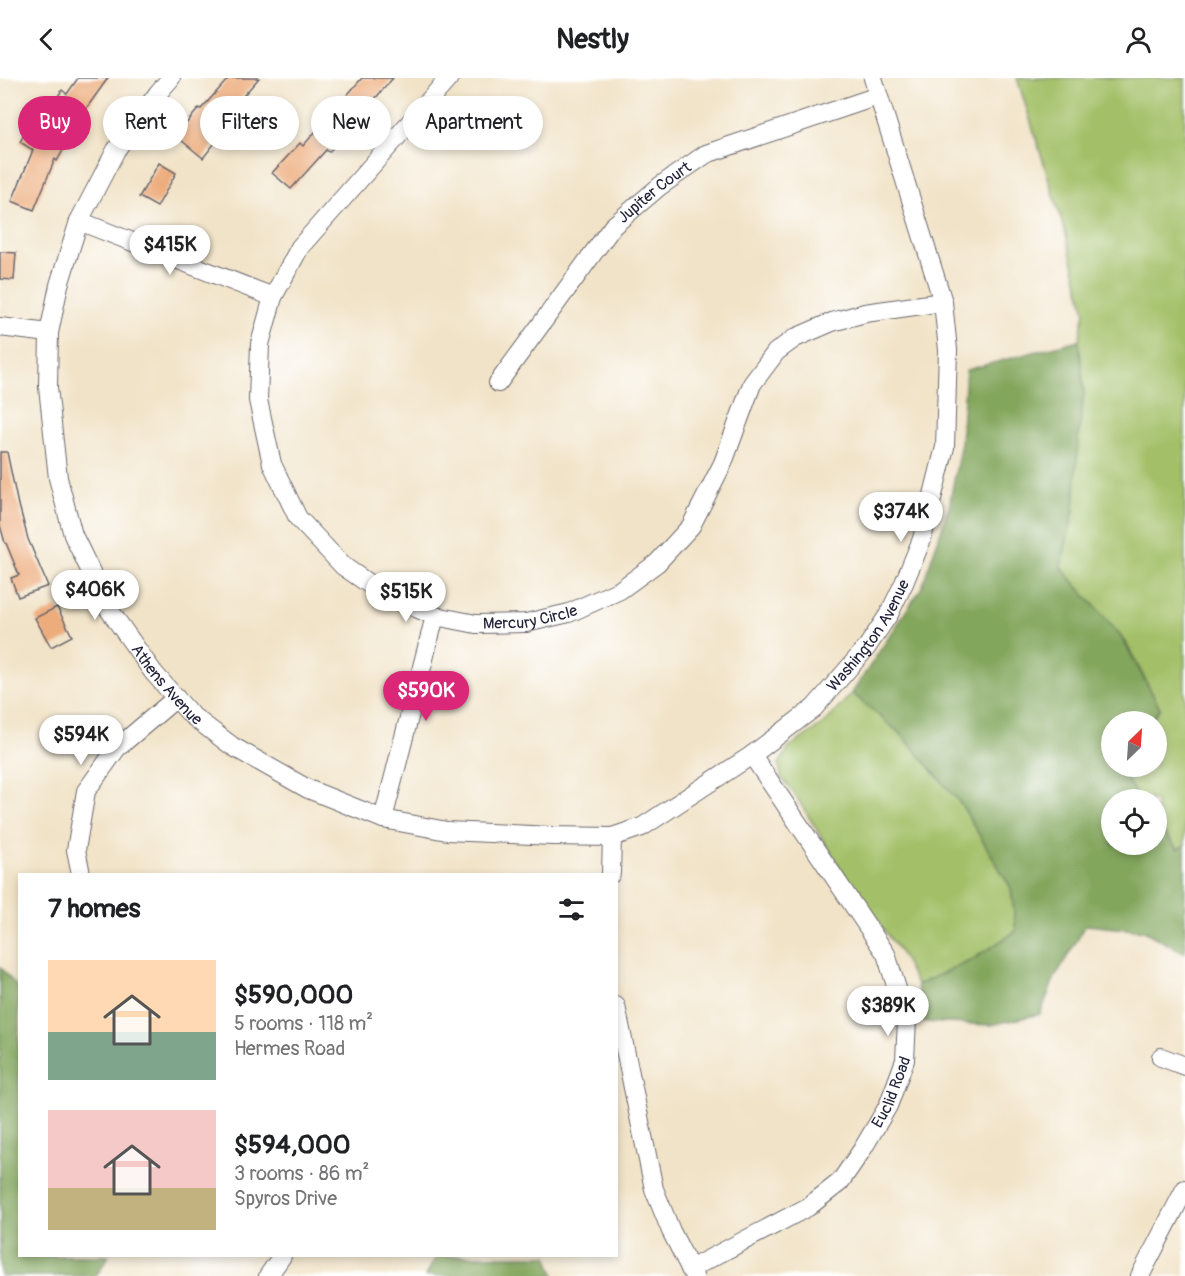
<!DOCTYPE html>
<html lang="en">
<head>
<meta charset="utf-8">
<style>
  :root { --surface:#fff; --page:#f6f6f6; --text:#202124; --muted:#757577; --accent:#db2777 }
  body { margin:0; font-family:Pangolin,sans-serif; background:var(--page); color:var(--text); height:100vh; display:flex; flex-direction:column; font-size:22px; white-space:nowrap }
  * { box-sizing:border-box; margin:0 }
  p { font-size:20px; color:var(--muted) }
  .icon { flex:none; width:33px; height:33px; fill:none; stroke:currentColor; stroke-width:2; stroke-linecap:round; stroke-linejoin:round }
  .map { position:relative; flex:1; overflow:hidden }
  .side { position:absolute; left:18px; top:795px; width:600px; height:384px; display:flex; flex-direction:column; background:var(--surface); border-radius:0px; box-shadow:0 3px 9px #0003 }
  .side>* { flex:none }
  .guide { position:absolute; left:18px; top:18px; width:600px; height:54px; display:flex; gap:12px }
  .needle { width:39px; rotate:25deg }
  .buttons { position:absolute; left:1101px; top:633px; display:grid; gap:12px }
  .buttons a { display:grid; place-items:center; width:66px; height:66px; border-radius:50%; background:var(--surface); box-shadow:0 3px 9px #0003; font-size:30px }
  .price { position:absolute; translate:-50% -51px; padding:0 14px; border-radius:21px; background:#fff; color:#222; font-size:20px; line-height:39px; filter:drop-shadow(0 2px 3px #0008) }
  .price::after { content:''; position:absolute; left:50%; top:36px; width:18px; height:14px; margin-left:-9px; background:inherit; clip-path:polygon(0 0,100% 0,50% 100%) }
  .price.active { background:var(--accent); color:#fff }
  ul { padding:0; list-style:none }
  li { display:flex; align-items:center; gap:18px; height:150px; padding:0 30px }
  li span { display:grid; place-items:center; flex:none; width:168px; height:120px; border-radius:0px; color:#555 }
  li>.icon { margin-inline-start:auto }
  span .icon { width:72px; height:72px; fill:#fffc; stroke-width:1 }
  li b { font-size:26px }
  h2 { display:flex; justify-content:space-between; align-items:center; height:72px; padding:0 30px; font-size:26px }
  .chip { padding:0 21px; border-radius:27px; background:var(--surface); box-shadow:0 3px 9px #0003; font-size:21px; line-height:54px }
  .chip.active { background:var(--accent); color:#fff }
  header { display:flex; justify-content:space-between; align-items:center; height:78px; padding:0 30px; background:var(--surface); font-size:27px; font-weight:800 }
  .map>svg:first-child { display:block }
  .green { fill:#a3c067; stroke:#627151; stroke-width:1.5 }
  .forest { fill:#82a65c; stroke:#52644c; stroke-width:1.5 }
  .building { fill:#edac7c }
  .lines { fill:none; stroke-linecap:round; stroke-linejoin:round }
  .minor-casing { stroke:#6a666c; stroke-width:20 }
  .minor { stroke:#fff; stroke-width:18 }
  .labels { text-anchor:middle; dominant-baseline:central; stroke-width:4.5; stroke-linejoin:round; paint-order:stroke }
  .street-label { font-size:16px; fill:#22223b; stroke:#fff }
</style>
</head>
<body>
<header><svg class="icon" aria-label="back" viewBox="0 0 24 24"><path d="M15 5l-7 7 7 7"/></svg>Nestly<svg class="icon" aria-label="person" viewBox="0 0 24 24"><circle cx="12" cy="8" r="4"/><path d="M4 21q1-7 8-7t8 7"/></svg></header>
<div class="map">
<svg width="1185" height="1198" viewBox="0 0 1185 1198">
  <rect width="100%" height="100%" fill="#fff"/>
  <filter id="ink" filterUnits="userSpaceOnUse"><feTurbulence type="fractalNoise" baseFrequency=".0167" numOctaves="2"/><feDisplacementMap in="SourceGraphic" scale="12" xChannelSelector="R" yChannelSelector="G"/><feConvolveMatrix kernelMatrix="1 2 1 2 8 2 1 2 1" color-interpolation-filters="sRGB"/></filter>
  <filter id="wash" filterUnits="userSpaceOnUse"><feTurbulence type="fractalNoise" baseFrequency=".008" numOctaves="4" result="noise"/><feDisplacementMap in="SourceGraphic" scale="24" xChannelSelector="R" yChannelSelector="G"/><feGaussianBlur stdDeviation="1.35" result="paint"/><feColorMatrix in="noise" values="0 0 0 0 0 0 0 0 0 0 0 0 0 0 0 0 0 1.4 0 .05"/><feComposite in="paint" operator="in"/></filter>
  <g filter="url(#wash)">
    <rect width="100%" height="100%" fill="#f1e3c7"/>
    <g class="green">
      <polygon points="1017,0 1185,0 1185,767 1178,771 1157,746 1156,722 1139,721 1120,691 1122,689 1156,688 1156,644 1151,643 1160,630 1125,563 1060,489 1074,431 1078,361 1084,315 1079,262 1085,234 1065,153"/>
      <polygon points="852,615 903,658 961,726 1011,810 1016,853 972,882 917,907 900,874 851,807 797,720 781,699 779,686 789,669 825,645"/>
    </g>
    <g class="forest">
      <polygon points="1079,262 1084,315 1078,361 1074,431 1061,489 1122,560 1160,630 1151,643 1112,644 1112,688 1122,689 1120,691 1139,721 1112,722 1112,766 1156,766 1157,746 1177,771 1185,767 1185,876 1144,853 1086,847 1055,899 1040,936 991,947 923,944 917,907 972,882 1016,853 1011,810 961,726 903,658 852,615 922,509 949,429 961,364 966,292"/>
      <polygon points="0,889 19,911 20,1178 109,1178 96,1198 0,1198"/>
      <polygon points="436,1178 547,1178 555,1198 426,1198"/>
    </g>
    <g id="blocks">
      <g class="building">
        <polygon points="78,0 108,0 73,49 75,51 57,83 55,81 34,132 12,123 33,72 20,64 32,42 31,42 38,29 48,34 62,12 67,16"/>
        <polygon points="229,0 259,0 228,35 226,33 206,58 215,65 203,80 176,58 199,30 201,31"/>
        <polygon points="362,0 393,0 329,74 326,72 291,111 272,95 300,65 303,68"/>
        <polygon points="159,85 176,95 157,129 139,119"/>
        <polygon points="0,174 16,175 14,202 0,201"/>
        <polygon points="0,374 7,374 18,427 19,427 28,461 48,508 18,519 11,500 19,497 6,465 5,465 0,447"/>
        <polygon points="57,529 72,558 51,569 35,540"/>
      </g>
    </g>
  </g>
  <g filter="url(#ink)">
    <use href="#blocks" fill-opacity="0" stroke="#6a666c" stroke-width="1.5"/>
    <g class="lines">
      <defs>
        <g id="minor">
          <path id="s1" d="M171,0L158,15L116,72L79,143L59,207L49,255L48,309L58,400L73,457L110,533L153,594L191,637L232,668L308,711L383,741L447,753L552,758L612,759"/>
          <path id="s2" d="M449,0L300,169L273,219L260,266L258,322L272,386L298,440L343,488L385,517L435,538L476,546L526,545L569,535L620,512L657,485L691,448L723,385L752,306L776,274L795,260L832,244L865,235L943,224"/>
          <polyline points="79,143 273,219"/>
          <polyline points="0,249 49,255"/>
          <path id="s3" d="M498,305L613,148L660,108L706,76L878,18"/>
          <polyline points="383,741 435,538"/>
          <polyline points="81,796 76,772 86,713 117,670 176,620"/>
          <path id="s4" d="M611,796L612,759L642,749L752,677L814,630L867,569L889,536L904,505L922,461L945,369L948,272L943,224L873,0"/>
          <polyline points="616,928 654,1111 671,1153 694,1198"/>
          <polyline points="1161,979 1185,988"/>
          <path id="s5" d="M690,1191L808,1129L840,1104L862,1072L888,1028L905,982L907,942L886,876L752,677"/>
          <polyline points="268,1198 282,1178"/>
          <polyline points="1140,1198 1185,1111"/>
        </g>
      </defs>
      <use href="#minor" class="minor-casing"/>
      <use href="#minor" class="minor"/>
    </g>
  </g>
  <g class="labels">
    <g class="street-label">
      <text stroke="none"><textPath href="#s3" startOffset="248">Jupiter Court</textPath></text>
      <text stroke="none"><textPath href="#s2" startOffset="780">Mercury Circle</textPath></text>
      <text stroke="none"><textPath href="#s4" startOffset="369">Washington Avenue</textPath></text>
      <text stroke="none"><textPath href="#s1" startOffset="669">Athens Avenue</textPath></text>
      <text stroke="none"><textPath href="#s5" startOffset="278">Euclid Road</textPath></text>
    </g>
  </g>
</svg>
<div class="buttons">
<a><svg class="needle" viewBox="-14 -14 28 28"><path d="M0-13l5 13h-10z" fill="#e53935"/><path d="M0 13l5-13h-10z" fill="#757577"/></svg></a>
<a><svg class="icon" aria-label="locate" viewBox="0 0 24 24"><circle cx="12" cy="12" r="6"/><path d="M12 2v4M12 18v4M2 12h4M18 12h4"/></svg></a>
</div>
<b class="price" style="left:170px;top:198px">$415K</b>
<b class="price" style="left:901px;top:465px">$374K</b>
<b class="price" style="left:95px;top:543px">$406K</b>
<b class="price" style="left:406px;top:545px">$515K</b>
<b class="price active" style="left:426px;top:644px">$590K</b>
<b class="price" style="left:81px;top:688px">$594K</b>
<b class="price" style="left:888px;top:959px">$389K</b>
<div class="guide">
<a class="chip active">Buy</a>
<a class="chip">Rent</a>
<a class="chip">Filters</a>
<a class="chip">New</a>
<a class="chip">Apartment</a>
</div>
<section class="side">
<h2>7 homes<svg class="icon" aria-label="filters" viewBox="0 0 24 24"><path d="M4 7h16M4 17h16"/><circle cx="9" cy="7" r="2"/><circle cx="15" cy="17" r="2"/></svg></h2>
<ul>
<li><span style="background:linear-gradient(#ffd9b3 60%,#7fa58c 0)"><svg class="icon" aria-label="home" viewBox="0 0 24 24"><path d="M3 11l9-7 9 7M6 9v11h12V9"/></svg></span><div><b>$590,000</b><p>5 rooms · 118 m²</p><p>Hermes Road</p></div></li>
<li><span style="background:linear-gradient(#f6c9c9 65%,#c2b280 0)"><svg class="icon" aria-label="home" viewBox="0 0 24 24"><path d="M3 11l9-7 9 7M6 9v11h12V9"/></svg></span><div><b>$594,000</b><p>3 rooms · 86 m²</p><p>Spyros Drive</p></div></li>
</ul>
</section>
</div>
</body>
</html>
